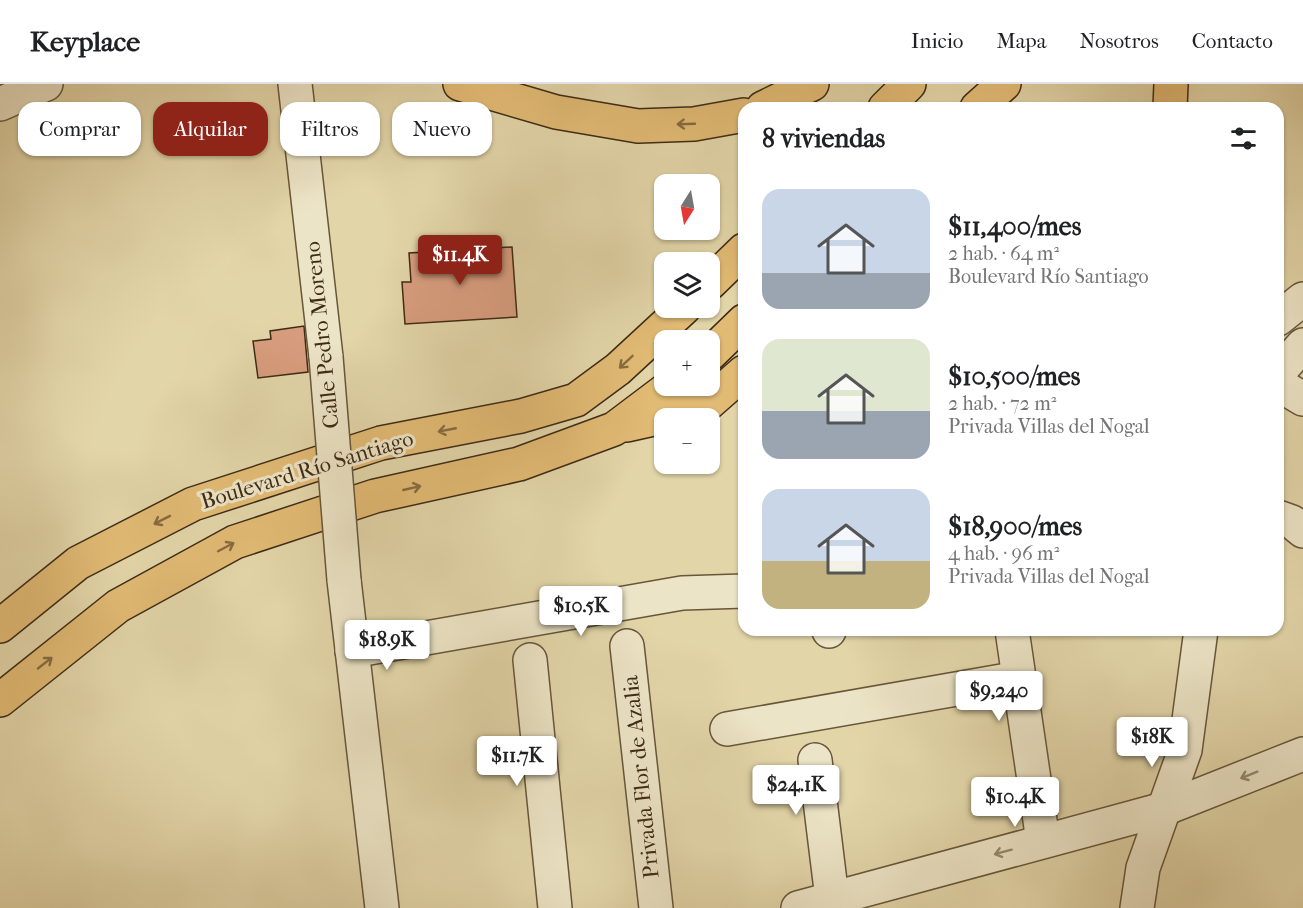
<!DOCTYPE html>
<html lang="es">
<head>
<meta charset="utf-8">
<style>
  :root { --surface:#fff; --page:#f6f6f6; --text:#202124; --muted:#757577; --line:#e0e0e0; --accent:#8f2418 }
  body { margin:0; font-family:"IM FELL French Canon",serif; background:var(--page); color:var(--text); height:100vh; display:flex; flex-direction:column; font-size:22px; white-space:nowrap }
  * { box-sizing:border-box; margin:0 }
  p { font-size:20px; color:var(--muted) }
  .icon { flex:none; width:33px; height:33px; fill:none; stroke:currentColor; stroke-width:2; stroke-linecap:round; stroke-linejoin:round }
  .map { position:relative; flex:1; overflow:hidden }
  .details { position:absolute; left:738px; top:18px; width:546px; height:534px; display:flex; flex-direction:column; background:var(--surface); border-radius:18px; box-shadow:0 2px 4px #0004 }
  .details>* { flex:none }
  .hud { position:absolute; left:18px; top:18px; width:570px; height:54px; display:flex; gap:12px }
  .needle { width:39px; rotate:191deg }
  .fabs { position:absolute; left:654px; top:90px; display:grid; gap:12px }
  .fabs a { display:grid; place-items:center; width:66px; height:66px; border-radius:12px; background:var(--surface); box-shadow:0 2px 4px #0004; font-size:30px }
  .price { position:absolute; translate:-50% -51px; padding:0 14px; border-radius:6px; background:#fff; color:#222; font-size:20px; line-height:39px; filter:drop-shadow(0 2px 3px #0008) }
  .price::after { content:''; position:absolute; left:50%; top:36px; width:18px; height:14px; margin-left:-9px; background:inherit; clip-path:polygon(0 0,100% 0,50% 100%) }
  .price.active { background:var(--accent); color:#fff }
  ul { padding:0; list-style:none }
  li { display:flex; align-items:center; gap:18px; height:150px; padding:0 24px }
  li span { display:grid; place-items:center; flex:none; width:168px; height:120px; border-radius:18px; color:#555 }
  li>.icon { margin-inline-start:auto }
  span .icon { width:72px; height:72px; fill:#fffc; stroke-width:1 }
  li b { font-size:26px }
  h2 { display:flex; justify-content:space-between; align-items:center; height:72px; padding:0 24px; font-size:26px }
  .tag { padding:0 21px; border-radius:18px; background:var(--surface); box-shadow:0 2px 4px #0004; font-size:21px; line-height:54px }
  .tag.active { background:var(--accent); color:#fff }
  header { display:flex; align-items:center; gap:36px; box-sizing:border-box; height:84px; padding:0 30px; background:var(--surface); border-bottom:2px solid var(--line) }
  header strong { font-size:28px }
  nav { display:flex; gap:33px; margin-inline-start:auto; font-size:21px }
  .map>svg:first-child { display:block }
  .building { fill:#d89d7e; stroke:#3e2b16; stroke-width:1.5 }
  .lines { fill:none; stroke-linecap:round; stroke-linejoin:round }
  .minor-casing { stroke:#67563a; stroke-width:36 }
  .tertiary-casing { stroke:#67563a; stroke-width:36 }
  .primary-casing { stroke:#3e2b16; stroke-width:36 }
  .minor { stroke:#ece4c6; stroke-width:33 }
  .tertiary { stroke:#ece4c6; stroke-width:33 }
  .primary { stroke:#e1ba74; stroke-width:33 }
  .tertiary-bridge-casing { stroke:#67563a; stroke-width:36; stroke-linecap:butt }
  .tertiary-bridge { stroke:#ece4c6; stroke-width:33 }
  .oneway { stroke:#876b40 }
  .oneway2 { stroke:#95886e }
  .labels { text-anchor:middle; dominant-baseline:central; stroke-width:6; stroke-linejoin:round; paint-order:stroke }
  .street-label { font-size:22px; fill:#3e2b16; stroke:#ece4c6 }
</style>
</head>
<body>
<header>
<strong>Keyplace</strong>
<nav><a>Inicio</a><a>Mapa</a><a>Nosotros</a><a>Contacto</a></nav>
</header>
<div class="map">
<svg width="1303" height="824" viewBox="0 0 1303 824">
  <rect width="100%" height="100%" fill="#e2d5a8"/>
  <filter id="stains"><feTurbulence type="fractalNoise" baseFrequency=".00333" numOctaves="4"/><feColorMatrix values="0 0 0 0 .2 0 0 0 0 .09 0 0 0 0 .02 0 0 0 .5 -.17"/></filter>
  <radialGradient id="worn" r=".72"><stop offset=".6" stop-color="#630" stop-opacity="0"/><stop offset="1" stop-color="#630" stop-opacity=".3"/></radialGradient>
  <g class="building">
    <polygon points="512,163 517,233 405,240 402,198 411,198 409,169"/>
    <polygon points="304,242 308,288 258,294 253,257 271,255 270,247"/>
  </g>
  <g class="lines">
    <defs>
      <g id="minor">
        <polyline points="0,20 46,0"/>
        <polyline points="1278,235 1303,215"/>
        <polyline points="1278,289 1303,261"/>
        <polyline points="1278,433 1292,438 1303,447"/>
        <polyline points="829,546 829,547"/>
        <polyline points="1012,546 1043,757"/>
        <polyline points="627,562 656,824"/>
        <polyline points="352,567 682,509 744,507"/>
        <polyline points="530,576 555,824"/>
        <polyline points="727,645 1019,594"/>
        <polyline points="815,676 832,814"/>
        <polyline points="798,824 1164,725 1303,670"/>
        <polyline points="1137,824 1143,784 1185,666 1201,546"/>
      </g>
      <g id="tertiary">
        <polyline points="295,0 326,273"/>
        <polyline points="1278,300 1303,315"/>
        <polyline points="344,496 382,824"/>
      </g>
      <g id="primary">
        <polyline points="460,0 556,28 638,42 694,40 744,31"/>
        <polyline points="763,24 812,0"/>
        <polyline points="885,24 909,0"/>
        <polyline points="977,24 1004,0"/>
        <polyline points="1170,24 1171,0"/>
        <polyline points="710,199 744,166"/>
        <polyline points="710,270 744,237"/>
        <polyline points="627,341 703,324 744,288"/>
        <polyline points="0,542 78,479 193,420 381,359 521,332 576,316 618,285 684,224"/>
        <polyline points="0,616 118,522 235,458 375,412 519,380 614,345 671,302"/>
      </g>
    </defs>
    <use href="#minor" class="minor-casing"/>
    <use href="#tertiary" class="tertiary-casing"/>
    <use href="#primary" class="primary-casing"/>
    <use href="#minor" class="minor"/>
    <use href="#tertiary" class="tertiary"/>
    <use href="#primary" class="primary"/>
    <defs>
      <polyline id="tertiary-bridge" points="326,273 344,496"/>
    </defs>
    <use href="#tertiary-bridge" class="tertiary-bridge-casing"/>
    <use href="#tertiary-bridge" class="tertiary-bridge"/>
  </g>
  <defs><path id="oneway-shaft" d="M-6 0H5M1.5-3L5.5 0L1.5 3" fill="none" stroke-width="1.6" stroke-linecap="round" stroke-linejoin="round" transform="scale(1.5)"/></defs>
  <g class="oneway">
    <use href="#oneway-shaft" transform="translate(686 40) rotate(178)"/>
    <use href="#oneway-shaft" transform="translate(626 278) rotate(137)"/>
    <use href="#oneway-shaft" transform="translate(447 346) rotate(169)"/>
    <use href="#oneway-shaft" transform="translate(412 404) rotate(-13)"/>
    <use href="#oneway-shaft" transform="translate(162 436) rotate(153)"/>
    <use href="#oneway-shaft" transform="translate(226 463) rotate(-28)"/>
    <use href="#oneway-shaft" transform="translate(45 579) rotate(-38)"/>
  </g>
  <g class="oneway2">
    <use href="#oneway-shaft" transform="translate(1249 691) rotate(158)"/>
    <use href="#oneway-shaft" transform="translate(1003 768) rotate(165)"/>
  </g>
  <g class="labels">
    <g class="street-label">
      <text transform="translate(322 251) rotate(-96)">Calle Pedro Moreno</text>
      <text transform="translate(307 386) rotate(-17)">Boulevard Río Santiago</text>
      <text transform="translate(641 693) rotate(-96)">Privada Flor de Azalia</text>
    </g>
  </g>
  <rect width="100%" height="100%" filter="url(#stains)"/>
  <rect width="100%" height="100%" fill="url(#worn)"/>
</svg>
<div class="fabs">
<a><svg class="needle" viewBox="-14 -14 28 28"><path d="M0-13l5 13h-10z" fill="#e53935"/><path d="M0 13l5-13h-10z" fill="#757577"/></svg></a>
<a><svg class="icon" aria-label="layers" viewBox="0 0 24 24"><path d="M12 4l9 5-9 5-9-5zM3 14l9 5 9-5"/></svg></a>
<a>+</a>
<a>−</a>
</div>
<b class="price active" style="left:460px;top:202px">$11.4K</b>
<b class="price" style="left:581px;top:553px">$10.5K</b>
<b class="price" style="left:387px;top:587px">$18.9K</b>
<b class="price" style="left:999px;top:638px">$9,240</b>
<b class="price" style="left:1152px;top:684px">$18K</b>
<b class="price" style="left:517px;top:703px">$11.7K</b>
<b class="price" style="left:796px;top:732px">$24.1K</b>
<b class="price" style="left:1015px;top:744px">$10.4K</b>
<div class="hud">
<a class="tag">Comprar</a>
<a class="tag active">Alquilar</a>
<a class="tag">Filtros</a>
<a class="tag">Nuevo</a>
</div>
<section class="details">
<h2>8 viviendas<svg class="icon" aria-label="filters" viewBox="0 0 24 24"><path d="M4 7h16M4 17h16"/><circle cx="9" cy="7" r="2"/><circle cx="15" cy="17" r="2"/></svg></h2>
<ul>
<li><span style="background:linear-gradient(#c9d6e8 70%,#9aa5b1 0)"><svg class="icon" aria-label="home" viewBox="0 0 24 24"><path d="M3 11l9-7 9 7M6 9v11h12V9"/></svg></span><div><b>$11,400/mes</b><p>2 hab. · 64 m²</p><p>Boulevard Río Santiago</p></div></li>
<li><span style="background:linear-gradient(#dfe7d0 60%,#9aa5b1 0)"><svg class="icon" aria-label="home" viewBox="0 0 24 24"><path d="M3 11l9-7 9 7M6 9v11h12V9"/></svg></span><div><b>$10,500/mes</b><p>2 hab. · 72 m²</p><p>Privada Villas del Nogal</p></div></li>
<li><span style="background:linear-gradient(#c9d6e8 60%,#c2b280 0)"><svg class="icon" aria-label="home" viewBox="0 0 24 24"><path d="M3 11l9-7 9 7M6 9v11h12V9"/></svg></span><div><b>$18,900/mes</b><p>4 hab. · 96 m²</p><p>Privada Villas del Nogal</p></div></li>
</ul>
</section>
</div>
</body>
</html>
